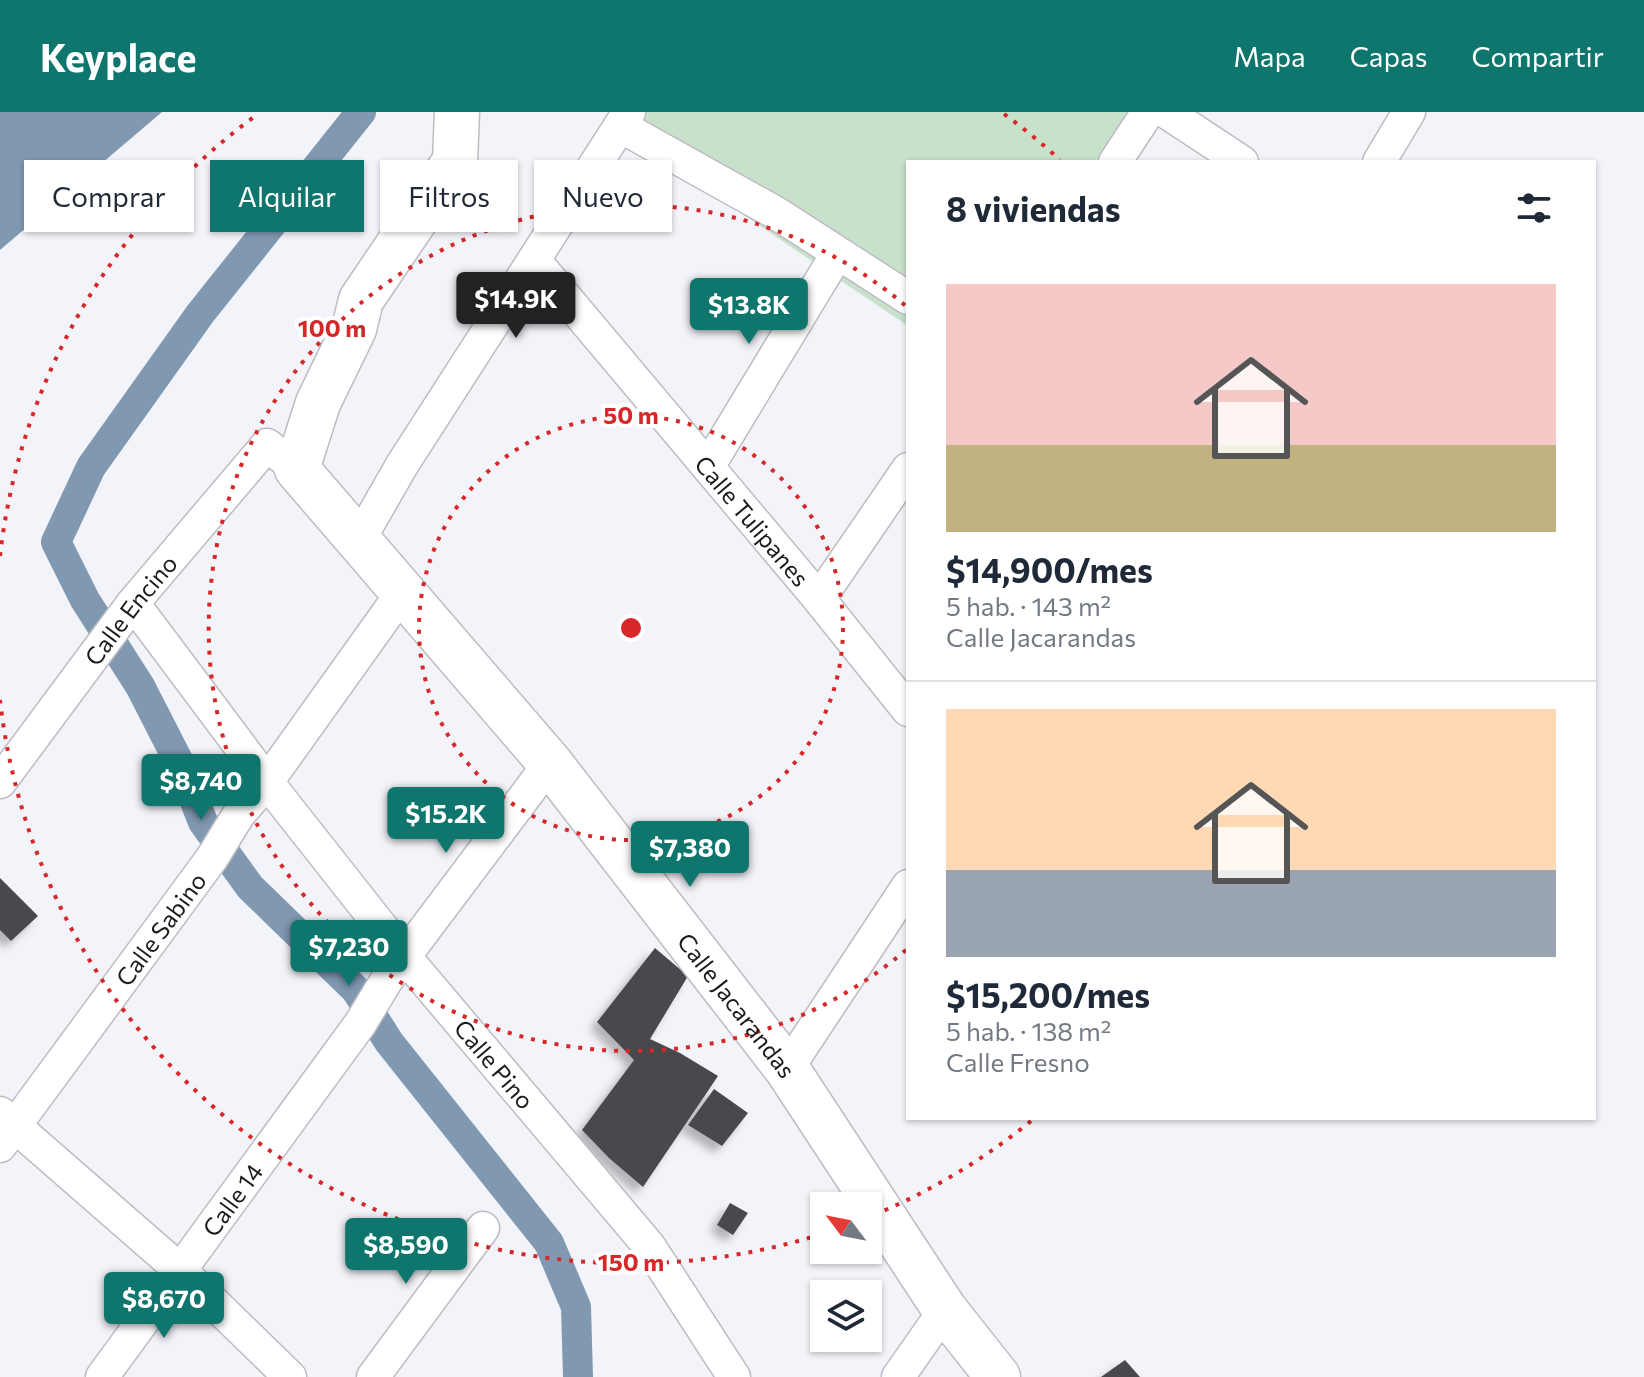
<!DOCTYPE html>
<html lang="es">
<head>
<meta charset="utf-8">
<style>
  :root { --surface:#fff; --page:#f6f6f7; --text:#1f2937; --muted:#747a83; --line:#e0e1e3; --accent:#0f766e }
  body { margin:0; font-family:Commissioner,sans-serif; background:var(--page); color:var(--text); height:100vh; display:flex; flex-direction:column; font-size:30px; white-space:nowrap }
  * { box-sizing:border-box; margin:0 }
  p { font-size:26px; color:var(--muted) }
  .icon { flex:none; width:44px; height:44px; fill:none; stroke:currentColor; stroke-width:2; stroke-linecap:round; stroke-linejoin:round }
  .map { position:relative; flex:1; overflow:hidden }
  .panel { position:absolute; left:906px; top:48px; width:690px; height:960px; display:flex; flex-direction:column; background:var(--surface); border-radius:0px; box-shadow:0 2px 6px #0004 }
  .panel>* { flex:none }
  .banner { position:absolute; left:24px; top:48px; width:760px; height:72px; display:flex; gap:16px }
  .needle { width:52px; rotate:302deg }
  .tools { position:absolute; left:810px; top:1080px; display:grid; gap:16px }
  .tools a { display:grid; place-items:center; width:72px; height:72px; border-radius:0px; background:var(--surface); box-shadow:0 2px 6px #0004; font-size:40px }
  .price { position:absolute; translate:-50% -68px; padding:0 18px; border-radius:8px; background:var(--accent); color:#fff; font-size:26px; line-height:52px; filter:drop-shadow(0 2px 4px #0008) }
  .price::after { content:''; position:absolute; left:50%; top:48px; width:24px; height:18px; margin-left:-12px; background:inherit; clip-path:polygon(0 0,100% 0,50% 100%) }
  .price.selected { background:#222; color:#fff }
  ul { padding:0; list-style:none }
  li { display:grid; align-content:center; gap:16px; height:424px; padding:0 40px }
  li+li { border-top:2px solid var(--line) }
  li span { display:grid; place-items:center; height:248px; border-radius:0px; color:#555 }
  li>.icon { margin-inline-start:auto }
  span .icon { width:144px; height:144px; fill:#fffc; stroke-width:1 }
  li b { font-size:34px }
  h2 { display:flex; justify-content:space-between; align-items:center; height:96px; padding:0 40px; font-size:34px }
  .tag { padding:0 28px; border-radius:0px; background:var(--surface); box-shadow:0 2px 6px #0004; font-size:28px; line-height:72px }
  .tag.selected { background:var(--accent); color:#fff }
  header { display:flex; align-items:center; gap:48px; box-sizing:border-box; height:112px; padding:0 40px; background:var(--accent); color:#fff }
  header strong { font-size:38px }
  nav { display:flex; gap:44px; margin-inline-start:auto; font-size:28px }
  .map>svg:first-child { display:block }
  .green { fill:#c8e1cb }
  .water { fill:#8099b1 }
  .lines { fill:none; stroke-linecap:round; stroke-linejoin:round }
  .canal { stroke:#8099b1; stroke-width:30 }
  .building { fill:#49484e; filter:url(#shadow) }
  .street-casing { stroke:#bdbcc3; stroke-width:35 }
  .secondary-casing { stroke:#bdbcc3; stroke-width:47 }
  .street { stroke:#fff; stroke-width:32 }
  .secondary { stroke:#fff; stroke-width:44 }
  .ring { fill:none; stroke:#d62828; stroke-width:4; stroke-dasharray:4 8 }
  .labels { text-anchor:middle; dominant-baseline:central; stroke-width:8; stroke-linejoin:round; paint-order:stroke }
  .street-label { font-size:24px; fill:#1b1b1d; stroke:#fff }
  .centre { fill:#d62828; stroke:#fff; stroke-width:4 }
  .ring-label { font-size:24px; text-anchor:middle; font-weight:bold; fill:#d62828; stroke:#fff; stroke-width:8; stroke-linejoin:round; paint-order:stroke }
</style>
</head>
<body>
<header>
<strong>Keyplace</strong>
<nav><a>Mapa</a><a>Capas</a><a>Compartir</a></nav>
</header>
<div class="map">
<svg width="1644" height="1265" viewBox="0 0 1644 1265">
  <defs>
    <filter id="shadow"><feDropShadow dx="-7" dy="7" stdDeviation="4" flood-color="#0004"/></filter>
  </defs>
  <rect width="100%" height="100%" fill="#f3f3fa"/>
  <polygon class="green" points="630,0 1135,0 1103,50 908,50 908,214 618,18"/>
  <polygon class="water" points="0,0 162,0 0,138"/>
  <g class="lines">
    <polyline class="canal" points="361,0 200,202 91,355 56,430 85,488 140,574 181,654 203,710 250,775 356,878 389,930 549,1131 576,1195 578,1265"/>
  </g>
  <g class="building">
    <polygon points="0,766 38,804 11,829 0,818"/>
    <polygon points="655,836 688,864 650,927 680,941 718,964 643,1075 609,1046 582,1018 634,948 597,910"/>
    <polygon points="714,977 748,1001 722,1034 688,1013"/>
    <polygon points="730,1091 748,1101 733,1123 717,1113"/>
    <polygon points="1125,1248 1140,1265 1101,1265"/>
  </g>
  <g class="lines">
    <defs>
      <g id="street">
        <polyline points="1166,0 1242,50"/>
        <polyline points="620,14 776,101 908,186"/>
        <polyline points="1115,50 1148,0"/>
        <polyline points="1379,50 1409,0"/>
        <path id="s1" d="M534,148L819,487L908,598"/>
        <polyline points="708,355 837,142"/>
        <polyline points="359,428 402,353 629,0"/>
        <polyline points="819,487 908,357"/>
        <path id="s2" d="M133,491L267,670L405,845L649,1134L734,1265"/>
        <path id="s3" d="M0,670L133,491L267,333L297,357"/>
        <polyline points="787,957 908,774"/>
        <polyline points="0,1001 180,1158 290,1265"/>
        <path id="s4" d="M0,1034L212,746L239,702L267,670L402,481"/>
        <path id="s5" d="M102,1265L360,912L386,869L550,651"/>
        <polyline points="373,1265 483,1116"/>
        <polyline points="898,1265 945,1198"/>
      </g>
      <g id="secondary">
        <path id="s6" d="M457,0L455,49L361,188L354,217L318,291L297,357L550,651L787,957L945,1198L998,1265"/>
      </g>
    </defs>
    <use href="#street" class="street-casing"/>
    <use href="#secondary" class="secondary-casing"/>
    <use href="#street" class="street"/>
    <use href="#secondary" class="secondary"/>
  </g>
  <g class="ring">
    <circle cx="631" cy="516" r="212"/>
    <path d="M906 838A423 423 0 1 1 906 194"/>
    <path d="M1031 1009A635 635 0 0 1 869 1105M822 1122A635 635 0 0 1 0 588M0 444A635 635 0 0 1 258 2M1004 2A635 635 0 0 1 1060 48"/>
  </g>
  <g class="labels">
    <g class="street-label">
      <text stroke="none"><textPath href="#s1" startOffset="340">Calle Tulipanes</textPath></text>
      <text stroke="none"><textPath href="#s3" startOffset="216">Calle Encino</textPath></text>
      <text stroke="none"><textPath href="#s4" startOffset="270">Calle Sabino</textPath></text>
      <text stroke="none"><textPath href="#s6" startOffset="1092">Calle Jacarandas</textPath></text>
      <text stroke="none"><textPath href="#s2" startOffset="586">Calle Pino</textPath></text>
      <text stroke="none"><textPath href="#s5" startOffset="220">Calle 14</textPath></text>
    </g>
  </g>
  <circle cx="631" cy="516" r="12" class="centre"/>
  <g class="ring-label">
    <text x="332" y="225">100 m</text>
    <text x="631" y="312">50 m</text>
    <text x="631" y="1159">150 m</text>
  </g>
</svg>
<div class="tools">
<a><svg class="needle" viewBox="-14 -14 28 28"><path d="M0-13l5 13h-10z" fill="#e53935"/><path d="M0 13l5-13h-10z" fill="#747a83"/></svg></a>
<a><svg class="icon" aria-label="layers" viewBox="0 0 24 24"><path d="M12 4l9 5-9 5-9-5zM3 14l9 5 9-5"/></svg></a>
</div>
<b class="price selected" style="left:516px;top:228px">$14.9K</b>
<b class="price" style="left:749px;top:234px">$13.8K</b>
<b class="price" style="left:201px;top:710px">$8,740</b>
<b class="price" style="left:446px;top:743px">$15.2K</b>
<b class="price" style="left:690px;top:777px">$7,380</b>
<b class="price" style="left:349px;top:876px">$7,230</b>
<b class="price" style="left:406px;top:1174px">$8,590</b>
<b class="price" style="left:164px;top:1228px">$8,670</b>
<div class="banner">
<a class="tag">Comprar</a>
<a class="tag selected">Alquilar</a>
<a class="tag">Filtros</a>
<a class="tag">Nuevo</a>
</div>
<section class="panel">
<h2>8 viviendas<svg class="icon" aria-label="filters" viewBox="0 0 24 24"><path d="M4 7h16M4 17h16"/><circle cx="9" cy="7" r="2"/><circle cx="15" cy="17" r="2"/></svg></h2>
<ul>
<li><span style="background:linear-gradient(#f6c9c9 65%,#c2b280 0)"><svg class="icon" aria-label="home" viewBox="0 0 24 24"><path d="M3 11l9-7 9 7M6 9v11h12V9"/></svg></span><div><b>$14,900/mes</b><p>5 hab. · 143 m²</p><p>Calle Jacarandas</p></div></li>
<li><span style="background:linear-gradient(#ffd9b3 65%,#9aa5b1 0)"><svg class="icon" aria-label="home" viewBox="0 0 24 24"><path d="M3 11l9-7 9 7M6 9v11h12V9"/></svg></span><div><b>$15,200/mes</b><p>5 hab. · 138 m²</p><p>Calle Fresno</p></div></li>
</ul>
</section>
</div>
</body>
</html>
